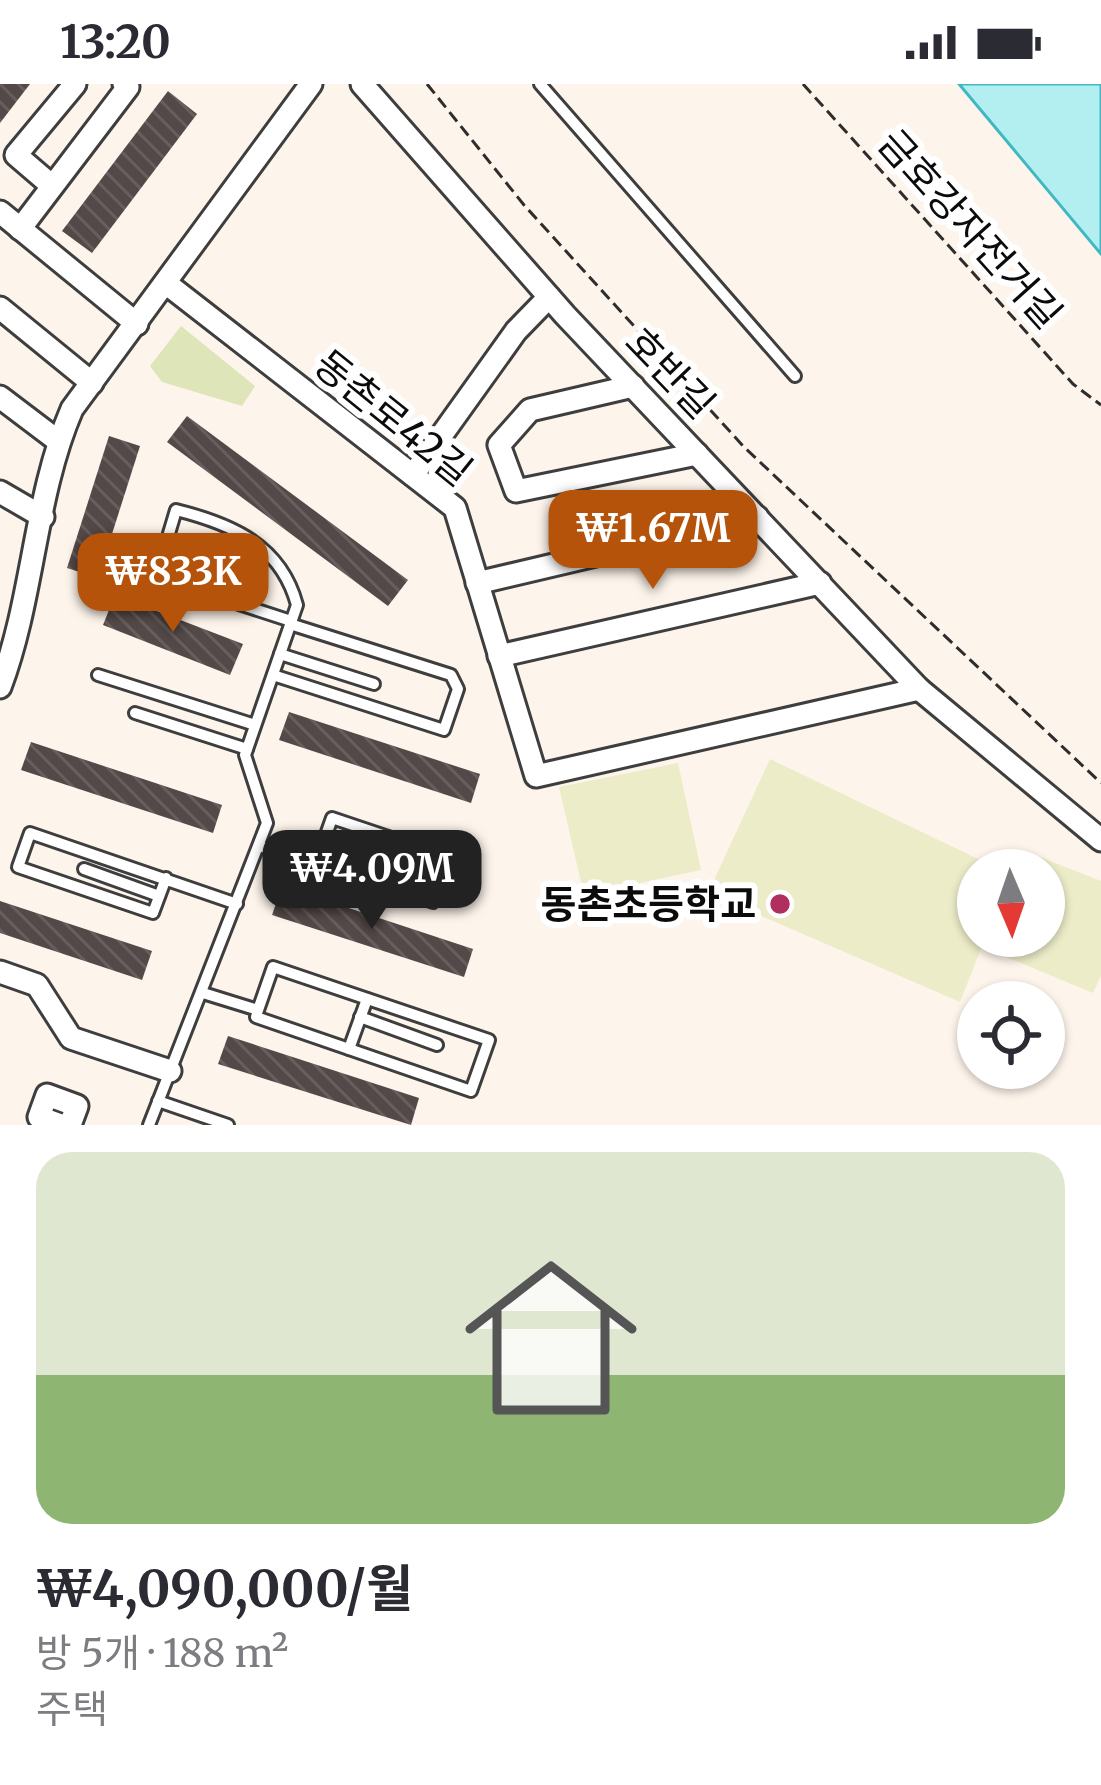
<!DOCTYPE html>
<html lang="ko">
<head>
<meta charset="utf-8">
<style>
  :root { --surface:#fff; --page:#f2f2f3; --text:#2b2b33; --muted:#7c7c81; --accent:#b45309 }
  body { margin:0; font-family:Merriweather,"Noto Sans KR",serif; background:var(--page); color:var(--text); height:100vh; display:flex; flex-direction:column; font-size:45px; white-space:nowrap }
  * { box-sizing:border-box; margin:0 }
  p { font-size:39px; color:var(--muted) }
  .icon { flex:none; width:66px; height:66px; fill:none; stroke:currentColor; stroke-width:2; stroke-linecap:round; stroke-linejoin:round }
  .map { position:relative; height:1041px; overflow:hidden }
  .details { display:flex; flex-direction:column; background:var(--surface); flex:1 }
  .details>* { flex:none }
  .needle { width:78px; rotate:178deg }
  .tools { position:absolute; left:957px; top:765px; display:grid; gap:24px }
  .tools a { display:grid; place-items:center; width:108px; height:108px; border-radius:50%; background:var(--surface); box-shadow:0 3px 9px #0004; font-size:60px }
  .price { position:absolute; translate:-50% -102px; padding:0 27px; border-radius:24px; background:var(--accent); color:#fff; font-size:39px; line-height:78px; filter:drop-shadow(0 3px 6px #0008) }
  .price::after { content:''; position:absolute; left:50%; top:72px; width:36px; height:27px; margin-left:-18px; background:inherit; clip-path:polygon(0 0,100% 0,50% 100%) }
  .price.current { background:#222; color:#fff }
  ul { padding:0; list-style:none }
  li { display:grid; align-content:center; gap:24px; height:636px; padding:0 36px }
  li span { display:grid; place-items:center; height:372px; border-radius:36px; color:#555 }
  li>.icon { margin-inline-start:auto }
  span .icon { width:216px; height:216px; fill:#fffc; stroke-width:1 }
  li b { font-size:51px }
  .status { display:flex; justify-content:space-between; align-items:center; height:84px; padding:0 60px; background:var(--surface); direction:ltr }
  .status svg { height:33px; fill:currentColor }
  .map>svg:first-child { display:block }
  .park { fill:#dee5b8 }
  .pitch { fill:#ececc9 }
  .water { fill:#b3eef1; stroke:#40b8c2; stroke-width:3 }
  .building { fill:url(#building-back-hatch) }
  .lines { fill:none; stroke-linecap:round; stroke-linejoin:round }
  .service-casing { stroke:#3e3e3e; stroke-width:16 }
  .minor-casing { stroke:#3e3e3e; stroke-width:27 }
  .path { stroke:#2d2d2d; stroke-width:3; stroke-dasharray:12 6; stroke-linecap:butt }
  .service { stroke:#fff; stroke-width:10 }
  .minor { stroke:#fff; stroke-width:21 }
  .poi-dot { fill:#af2f5f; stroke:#fff; stroke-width:4.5 }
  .labels { text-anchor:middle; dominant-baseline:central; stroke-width:12; stroke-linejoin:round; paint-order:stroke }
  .street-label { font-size:39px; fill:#0b0b0b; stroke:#fff }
  .poi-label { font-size:39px; font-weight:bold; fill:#0b0b0b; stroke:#fff; text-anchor:end }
</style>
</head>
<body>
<div class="status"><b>13:20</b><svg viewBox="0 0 49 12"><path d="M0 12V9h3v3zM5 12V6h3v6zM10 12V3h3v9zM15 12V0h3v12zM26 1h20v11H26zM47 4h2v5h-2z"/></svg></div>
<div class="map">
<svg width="1101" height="1041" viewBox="0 0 1101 1041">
  <defs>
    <pattern id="building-back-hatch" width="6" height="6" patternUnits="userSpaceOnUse" patternTransform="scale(3)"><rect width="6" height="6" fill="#534948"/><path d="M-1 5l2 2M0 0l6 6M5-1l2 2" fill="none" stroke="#675f5e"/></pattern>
  </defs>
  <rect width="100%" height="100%" fill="#fdf4eb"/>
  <polygon class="park" points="181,242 255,302 242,322 162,298 150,282"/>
  <g class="pitch">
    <polygon points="770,675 1001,786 978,786 978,852 986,852 960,918 708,809"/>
    <polygon points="678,679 701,786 584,811 559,703"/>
    <polygon points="1040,773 1101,797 1101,892 1093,909 999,870 1006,852 1044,852 1044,786 1034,786"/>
  </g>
  <polygon class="water" points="959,0 1101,0 1101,170"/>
  <g class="building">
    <polygon points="0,0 30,0 0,39"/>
    <polygon points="168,7 197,30 92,169 62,147"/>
    <polygon points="187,332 408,496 388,522 167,358"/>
    <polygon points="109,352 140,362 98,494 67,484"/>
    <polygon points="115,511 243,560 230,591 103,541"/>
    <polygon points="289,628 480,690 471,719 279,656"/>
    <polygon points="31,658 222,721 213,749 21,686"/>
    <polygon points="282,802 473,865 464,893 272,831"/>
    <polygon points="0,817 152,867 142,896 0,849"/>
    <polygon points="228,952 419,1014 411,1041 218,980"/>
  </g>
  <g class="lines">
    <defs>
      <g id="service">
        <polyline points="540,0 795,292"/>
        <polyline points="280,570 374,600"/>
        <polyline points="98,591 255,641"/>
        <polyline points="273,591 444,646 458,605 451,591 290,540"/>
        <polyline points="135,629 247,665"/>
        <polyline points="259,762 316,779 332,734 448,773 433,818 316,779"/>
        <polyline points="322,763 399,789"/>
        <polyline points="84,785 159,812"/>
        <polyline points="166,794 153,829 18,783 30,749 237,820"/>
        <polyline points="203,909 258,926 273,883 489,956 471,1007 256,933 258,926"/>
        <polyline points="360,933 437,961"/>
        <polyline points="349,965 367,915"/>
        <polyline points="158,1017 228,1041"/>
        <path d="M149,1041L267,739L245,671L297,521C281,461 232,440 176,426L156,493L291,537"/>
      </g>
      <g id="minor">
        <polyline points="362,0 565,231 919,605 1101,756"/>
        <polyline points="51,101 16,71 75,0"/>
        <polyline points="0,128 137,240"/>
        <polyline points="20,145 128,3 124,0"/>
        <polyline points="167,200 455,424 536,692 919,605"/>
        <polyline points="0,224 92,299"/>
        <polyline points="633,302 530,326 499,361 516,407 697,370"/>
        <polyline points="0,313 58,357"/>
        <polyline points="413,391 516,247 549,213"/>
        <polyline points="0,408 43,433"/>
        <polyline points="477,499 757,433"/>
        <polyline points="499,572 820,499"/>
        <path d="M0,603C34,513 34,413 72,325L311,0"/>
        <polyline points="0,888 37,901 71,954 170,987"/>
        <polyline points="61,1041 39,1033 47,1011 77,1022 70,1041"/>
      </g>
    </defs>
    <use href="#service" class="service-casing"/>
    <use href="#minor" class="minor-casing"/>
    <g class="path">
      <polyline points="427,0 524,121 744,363 1101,699"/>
      <polyline points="803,0 1073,300 1101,321"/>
    </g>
    <use href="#service" class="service"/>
    <use href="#minor" class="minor"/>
  </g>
  <circle class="poi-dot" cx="780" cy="820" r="12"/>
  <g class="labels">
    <g class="street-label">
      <text transform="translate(970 145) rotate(48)">금호강자전거길</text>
      <text transform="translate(670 289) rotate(46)">호반길</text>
      <text transform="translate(393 334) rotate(39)">동촌로42길</text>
    </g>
    <g class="poi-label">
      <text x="756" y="820">동촌초등학교</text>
    </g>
  </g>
</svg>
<div class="tools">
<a><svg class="needle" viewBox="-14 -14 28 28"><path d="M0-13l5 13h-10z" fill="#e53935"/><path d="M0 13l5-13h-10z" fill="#7c7c81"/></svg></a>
<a><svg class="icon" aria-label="locate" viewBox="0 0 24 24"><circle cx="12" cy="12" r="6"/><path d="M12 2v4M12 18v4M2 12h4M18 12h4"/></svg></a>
</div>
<b class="price" style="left:653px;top:508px">₩1.67M</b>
<b class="price" style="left:173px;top:551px">₩833K</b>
<b class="price current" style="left:372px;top:848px">₩4.09M</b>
</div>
<section class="details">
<ul>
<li><span style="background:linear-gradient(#dfe7d0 60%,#8fb573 0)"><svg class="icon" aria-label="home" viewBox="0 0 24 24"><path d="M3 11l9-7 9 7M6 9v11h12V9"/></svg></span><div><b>₩4,090,000/월</b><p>방 5개 · 188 m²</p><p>주택</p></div></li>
</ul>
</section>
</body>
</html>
